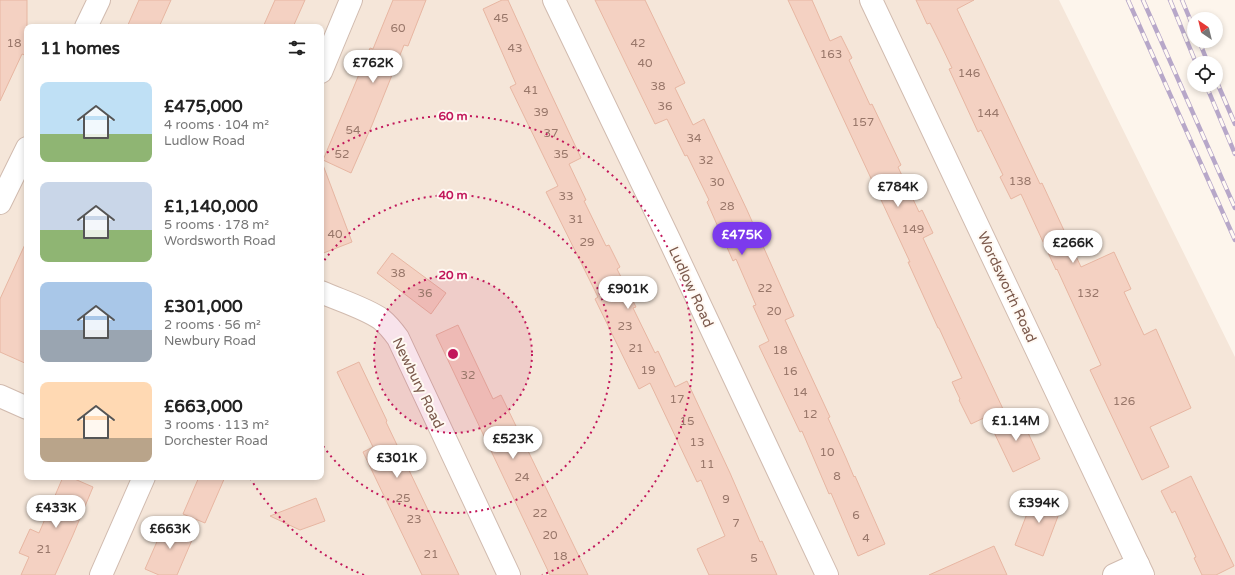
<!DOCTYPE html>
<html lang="en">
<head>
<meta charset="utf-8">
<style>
  :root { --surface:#fff; --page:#f2f2f2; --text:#222; --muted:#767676; --accent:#7c3aed }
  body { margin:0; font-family:"Varela Round",sans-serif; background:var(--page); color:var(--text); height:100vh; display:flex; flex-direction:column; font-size:15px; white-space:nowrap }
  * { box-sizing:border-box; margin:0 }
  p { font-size:13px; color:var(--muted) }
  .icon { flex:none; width:22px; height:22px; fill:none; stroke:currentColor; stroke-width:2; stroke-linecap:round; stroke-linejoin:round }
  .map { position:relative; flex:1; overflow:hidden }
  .details { position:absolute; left:24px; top:24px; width:300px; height:456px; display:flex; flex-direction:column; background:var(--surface); border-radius:8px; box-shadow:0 2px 6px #0003 }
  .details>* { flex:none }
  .needle { width:26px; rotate:325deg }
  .tools { position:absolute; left:1187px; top:12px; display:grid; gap:8px }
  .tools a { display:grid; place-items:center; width:36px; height:36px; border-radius:50%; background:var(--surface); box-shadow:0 2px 6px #0003; font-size:20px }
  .price { position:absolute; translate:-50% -34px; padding:0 9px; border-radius:14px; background:#fff; color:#222; font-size:13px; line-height:26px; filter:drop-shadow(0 1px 2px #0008) }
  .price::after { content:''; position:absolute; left:50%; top:24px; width:12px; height:9px; margin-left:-6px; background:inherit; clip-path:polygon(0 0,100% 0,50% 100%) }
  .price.on { background:var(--accent); color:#fff }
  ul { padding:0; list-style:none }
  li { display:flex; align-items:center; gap:12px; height:100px; padding:0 16px }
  li span { display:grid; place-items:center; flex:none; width:112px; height:80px; border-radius:8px; color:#555 }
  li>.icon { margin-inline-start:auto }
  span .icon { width:48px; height:48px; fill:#fffc; stroke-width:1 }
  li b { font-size:17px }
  h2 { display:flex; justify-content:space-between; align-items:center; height:48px; padding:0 16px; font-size:17px }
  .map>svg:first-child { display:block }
  .residential { fill:#f5e6d9; fill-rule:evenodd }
  .building { fill:#f4d1c2; stroke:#e7b6a2 }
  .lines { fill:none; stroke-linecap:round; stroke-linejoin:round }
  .street-casing { stroke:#d1bbaf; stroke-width:24 }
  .street { stroke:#fff; stroke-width:22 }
  .rail-casing { stroke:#b7a7c9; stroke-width:4.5 }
  .rail { stroke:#fff9f3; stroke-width:3; stroke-dasharray:9; stroke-linecap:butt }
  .ring { fill:none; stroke:#c2185b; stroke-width:2; stroke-dasharray:2 4 }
  .labels { text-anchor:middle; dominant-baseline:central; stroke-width:4; stroke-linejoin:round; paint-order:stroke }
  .number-label { font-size:12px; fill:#99776a }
  .street-label { font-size:14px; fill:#7b594c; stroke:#fff9f3 }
  .centre { fill:#c2185b; stroke:#fff9f3; stroke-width:2 }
  .ring-label { font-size:12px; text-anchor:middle; font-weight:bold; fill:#c2185b; stroke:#fff9f3; stroke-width:4; stroke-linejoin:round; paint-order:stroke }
</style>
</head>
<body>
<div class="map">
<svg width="1235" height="575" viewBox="0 0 1235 575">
  <rect width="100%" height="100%" fill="#fdf5ec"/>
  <path class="residential" d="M0,0H1059L1235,357V575H0ZM27,27H321V477H27Z"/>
  <g class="building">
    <polygon points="0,0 27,0 27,56 22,54 0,101"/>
    <polygon points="139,0 171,0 159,27 127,27"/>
    <polygon points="275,0 305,0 293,27 263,27"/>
    <polygon points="393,0 426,0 408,46 404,45 372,125 351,173 323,160 350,96 370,48 373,49"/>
    <polygon points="502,0 508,0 537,64 581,158 569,164 586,200 584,201 606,246 609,245 620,267 617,269 636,307 633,308 655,353 658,351 675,387 687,381 730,473 760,542 762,541 777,575 709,575 697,549 725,536 701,480 697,482 650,383 639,389 595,299 598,297 546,192 558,186 510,87 516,84 483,9"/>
    <polygon points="595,0 645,0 685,83 675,88 693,125 704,119 747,210 794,316 785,320 830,417 828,418 846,458 854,477 855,476 885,544 858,556 831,493 829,494 802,431 800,432 759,346 769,341 753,306 756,305 736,259 733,261 707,202 709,200 687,155 685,156 667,119 655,124"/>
    <polygon points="788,0 812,0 830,41 841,36 852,58 849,60 870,105 872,104 901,165 898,167 919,212 922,210 933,233 923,238 1003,409 971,424 959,400 960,399 952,382 962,378 939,328 938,328 908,262 910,262"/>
    <polygon points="916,0 974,0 957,9 1040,184 1042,183 1081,267 1114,252 1131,289 1124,292 1144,335 1156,329 1191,408 1150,427 1169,467 1142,480 1090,370 1101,365 1057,269 1056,270 1021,194 1011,199 1000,177 1003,175 981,130 978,132 949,69 952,68 941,45 930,23 927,24"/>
    <polygon points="321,165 323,165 352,242 321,254"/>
    <polygon points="27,240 27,364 0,352 0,299"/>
    <polygon points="392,253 446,293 431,314 377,273"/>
    <polygon points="458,325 493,399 501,395 588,575 550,575 436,335"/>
    <polygon points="359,362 387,421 386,422 459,575 422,575 363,452 373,447 337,372"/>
    <polygon points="1019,413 1040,459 1013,472 991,426"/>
    <polygon points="1191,476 1234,566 1216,575 1202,575 1194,558 1196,557 1175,511 1172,513 1161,491"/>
    <polygon points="63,477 70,477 93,487 73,535 55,575 21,575 29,557 19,553 30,529 39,533"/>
    <polygon points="199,477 225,477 205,523 183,514"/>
    <polygon points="1035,493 1063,503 1043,556 1015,545"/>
    <polygon points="316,498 325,521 300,530 270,516"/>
    <polygon points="166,521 195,533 177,575 159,575 145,569"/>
    <polygon points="994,546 1007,575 929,575"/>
  </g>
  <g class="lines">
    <defs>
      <g id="street">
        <polyline points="554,0 669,239 827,575"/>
        <polyline points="871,0 1143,575"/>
        <polyline points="86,27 99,0"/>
        <polyline points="321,72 351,0"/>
        <polyline points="0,203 27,148"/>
        <path d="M321,292C339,300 365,308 381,319C387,324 393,331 398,338L509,575"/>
        <polyline points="0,396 27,408"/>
        <polyline points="101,575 144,477"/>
        <polyline points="1114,575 1138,564"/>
      </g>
    </defs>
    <use href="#street" class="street-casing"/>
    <use href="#street" class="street"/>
    <defs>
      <g id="rail">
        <polyline points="1128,0 1235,240"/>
        <polyline points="1143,0 1235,208"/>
        <polyline points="1170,0 1196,63"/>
        <polyline points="1182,0 1194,29"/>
        <polyline points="1199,41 1208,63"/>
        <polyline points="1216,80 1235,124"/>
        <polyline points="1206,85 1235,154"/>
      </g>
    </defs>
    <use href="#rail" class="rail-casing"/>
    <use href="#rail" class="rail"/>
  </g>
  <circle cx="453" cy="354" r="79" fill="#c2185b" fill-opacity=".12"/>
  <g class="ring">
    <circle cx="453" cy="354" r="79"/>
    <path d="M321 265A159 159 0 1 1 321 443"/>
    <path d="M364 575A238 238 0 0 1 250 478M322 156A238 238 0 1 1 542 575"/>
  </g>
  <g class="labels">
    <g class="number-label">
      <text x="501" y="18">45</text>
      <text x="398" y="28">60</text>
      <text x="14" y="43">18</text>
      <text x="638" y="43">42</text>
      <text x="515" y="48">43</text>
      <text x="831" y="54">163</text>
      <text x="645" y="63">40</text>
      <text x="969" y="73">146</text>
      <text x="658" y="86">38</text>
      <text x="531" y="90">41</text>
      <text x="665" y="106">36</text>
      <text x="541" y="112">39</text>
      <text x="988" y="113">144</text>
      <text x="863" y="122">157</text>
      <text x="353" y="130">54</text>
      <text x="551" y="133">37</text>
      <text x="694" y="138">34</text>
      <text x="342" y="154">52</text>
      <text x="561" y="154">35</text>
      <text x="706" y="160">32</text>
      <text x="1020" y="181">138</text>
      <text x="717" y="182">30</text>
      <text x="566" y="196">33</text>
      <text x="727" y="206">28</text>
      <text x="576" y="219">31</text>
      <text x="913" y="229">149</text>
      <text x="335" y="234">40</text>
      <text x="587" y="242">29</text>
      <text x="398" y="273">38</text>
      <text x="765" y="288">22</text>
      <text x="425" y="293">36</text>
      <text x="1088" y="293">132</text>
      <text x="774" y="311">20</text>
      <text x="625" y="326">23</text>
      <text x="636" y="348">21</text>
      <text x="780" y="350">18</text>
      <text x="648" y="370">19</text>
      <text x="790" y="371">16</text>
      <text x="468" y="375">32</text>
      <text x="800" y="392">14</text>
      <text x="677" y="399">17</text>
      <text x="1124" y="401">126</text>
      <text x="810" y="414">12</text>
      <text x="687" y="421">15</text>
      <text x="697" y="442">13</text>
      <text x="827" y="452">10</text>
      <text x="707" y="464">11</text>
      <text x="837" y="476">8</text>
      <text x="522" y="477">24</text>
      <text x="403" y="498">25</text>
      <text x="726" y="499">9</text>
      <text x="540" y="513">22</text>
      <text x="856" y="515">6</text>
      <text x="414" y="519">23</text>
      <text x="736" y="523">7</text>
      <text x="550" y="535">20</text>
      <text x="866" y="538">4</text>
      <text x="44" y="549">21</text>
      <text x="431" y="554">21</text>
      <text x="560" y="556">18</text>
      <text x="754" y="558">5</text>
    </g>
    <g class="street-label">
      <text transform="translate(691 287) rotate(65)">Ludlow Road</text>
      <text transform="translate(1007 287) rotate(65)">Wordsworth Road</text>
      <text transform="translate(418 383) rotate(64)">Newbury Road</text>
    </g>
  </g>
  <circle cx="453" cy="354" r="6" class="centre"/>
  <g class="ring-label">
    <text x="453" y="120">60 m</text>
    <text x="453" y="199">40 m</text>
    <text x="453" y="279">20 m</text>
  </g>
</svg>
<div class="tools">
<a><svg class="needle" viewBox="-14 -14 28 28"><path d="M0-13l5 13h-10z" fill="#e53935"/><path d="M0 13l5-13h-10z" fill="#767676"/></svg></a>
<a><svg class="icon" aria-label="locate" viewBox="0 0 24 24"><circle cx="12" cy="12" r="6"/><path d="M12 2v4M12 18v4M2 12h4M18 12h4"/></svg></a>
</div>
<b class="price" style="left:373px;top:84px">£762K</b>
<b class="price" style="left:898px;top:208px">£784K</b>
<b class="price on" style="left:742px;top:256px">£475K</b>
<b class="price" style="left:1073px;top:264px">£266K</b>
<b class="price" style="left:628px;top:310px">£901K</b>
<b class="price" style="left:1016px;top:442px">£1.14M</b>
<b class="price" style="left:513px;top:460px">£523K</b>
<b class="price" style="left:397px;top:479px">£301K</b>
<b class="price" style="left:1039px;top:524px">£394K</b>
<b class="price" style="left:56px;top:529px">£433K</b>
<b class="price" style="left:170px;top:550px">£663K</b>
<section class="details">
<h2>11 homes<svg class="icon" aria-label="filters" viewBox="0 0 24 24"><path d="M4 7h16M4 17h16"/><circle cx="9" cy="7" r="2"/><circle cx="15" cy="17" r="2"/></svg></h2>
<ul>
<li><span style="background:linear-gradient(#bfe0f5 65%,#8fb573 0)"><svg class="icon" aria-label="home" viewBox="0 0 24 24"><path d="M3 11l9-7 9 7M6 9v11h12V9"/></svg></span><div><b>£475,000</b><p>4 rooms · 104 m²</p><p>Ludlow Road</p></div></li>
<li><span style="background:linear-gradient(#c9d6e8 60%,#8fb573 0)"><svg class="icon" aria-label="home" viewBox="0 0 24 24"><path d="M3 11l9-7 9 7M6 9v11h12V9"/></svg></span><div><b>£1,140,000</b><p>5 rooms · 178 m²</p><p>Wordsworth Road</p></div></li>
<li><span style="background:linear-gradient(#a9c7e8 60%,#9aa5b1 0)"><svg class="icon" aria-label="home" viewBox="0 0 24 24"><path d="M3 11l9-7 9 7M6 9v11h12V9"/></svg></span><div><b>£301,000</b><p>2 rooms · 56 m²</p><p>Newbury Road</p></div></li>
<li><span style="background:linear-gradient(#ffd9b3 70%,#b9a48a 0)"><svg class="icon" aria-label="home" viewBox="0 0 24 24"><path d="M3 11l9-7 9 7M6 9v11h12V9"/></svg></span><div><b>£663,000</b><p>3 rooms · 113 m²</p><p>Dorchester Road</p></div></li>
</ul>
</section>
</div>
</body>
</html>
